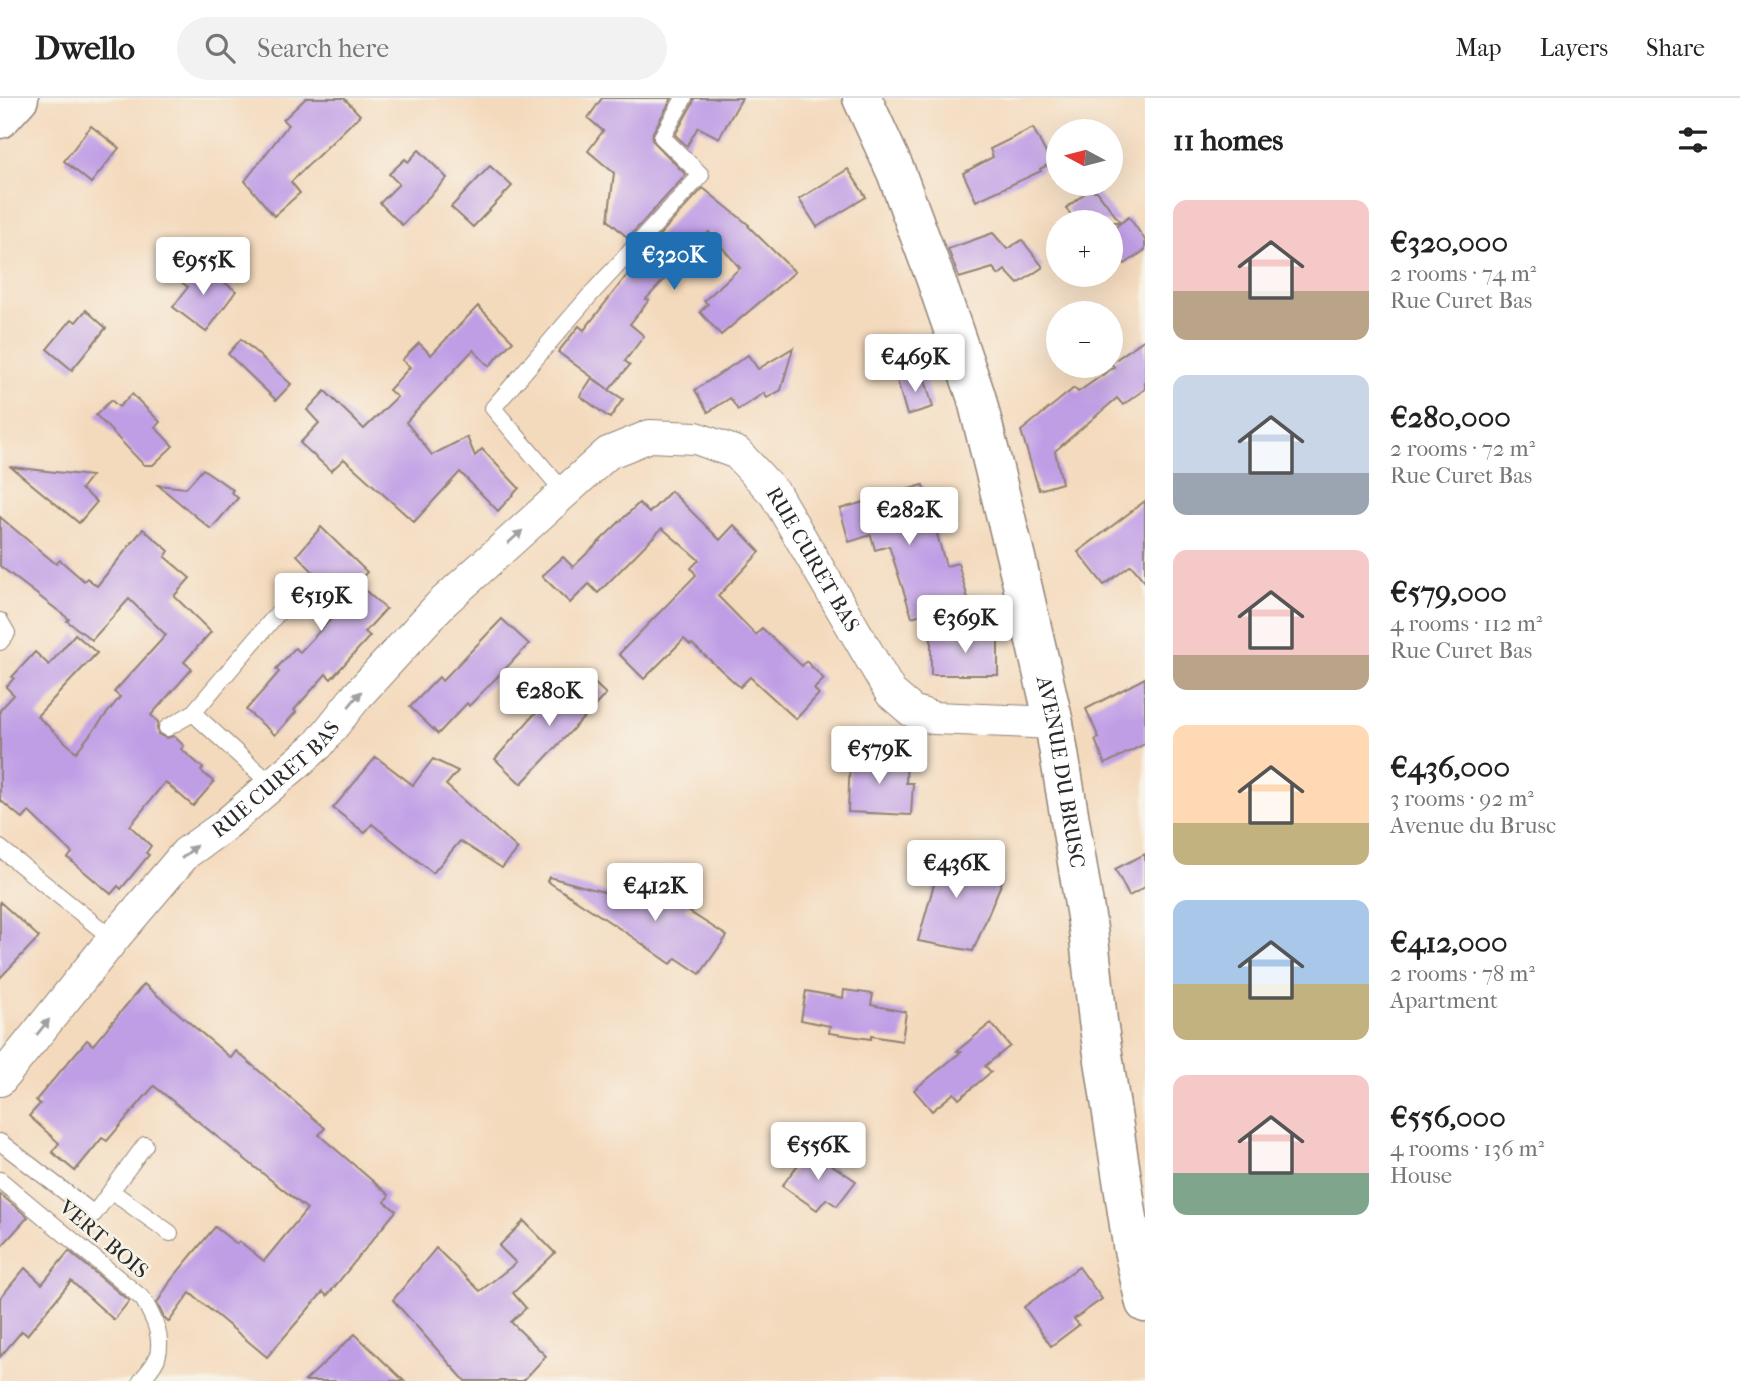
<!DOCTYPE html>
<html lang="en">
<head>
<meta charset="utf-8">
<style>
  :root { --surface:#fff; --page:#f2f2f2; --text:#222; --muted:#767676; --line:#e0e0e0; --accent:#1f6fb2 }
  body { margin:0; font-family:"IM FELL French Canon",serif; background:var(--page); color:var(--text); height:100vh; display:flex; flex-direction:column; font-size:26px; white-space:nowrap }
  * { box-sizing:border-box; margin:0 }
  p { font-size:23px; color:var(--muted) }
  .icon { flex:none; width:38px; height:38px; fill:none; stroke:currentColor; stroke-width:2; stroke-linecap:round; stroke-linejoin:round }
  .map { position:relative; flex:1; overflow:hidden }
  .side { display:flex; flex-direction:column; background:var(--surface); width:595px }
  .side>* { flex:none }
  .needle { width:46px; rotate:277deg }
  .buttons { position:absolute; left:1046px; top:21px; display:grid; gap:14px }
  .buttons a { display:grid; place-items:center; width:77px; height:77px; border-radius:50%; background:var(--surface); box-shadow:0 7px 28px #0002; font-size:35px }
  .price { position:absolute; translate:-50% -60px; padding:0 16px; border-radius:7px; background:#fff; color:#222; font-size:23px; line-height:46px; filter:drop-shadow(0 2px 4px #0008) }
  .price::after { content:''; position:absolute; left:50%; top:42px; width:21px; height:16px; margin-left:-10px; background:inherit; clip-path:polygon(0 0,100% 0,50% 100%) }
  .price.on { background:var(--accent); color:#fff }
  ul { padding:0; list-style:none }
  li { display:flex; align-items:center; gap:21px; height:175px; padding:0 28px }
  li span { display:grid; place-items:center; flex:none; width:196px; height:140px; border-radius:14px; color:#555 }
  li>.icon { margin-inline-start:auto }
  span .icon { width:84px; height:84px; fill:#fffc; stroke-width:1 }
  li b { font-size:30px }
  h2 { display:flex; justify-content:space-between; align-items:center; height:84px; padding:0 28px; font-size:30px }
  header { display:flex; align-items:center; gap:42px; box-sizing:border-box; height:98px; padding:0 35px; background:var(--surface); border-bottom:2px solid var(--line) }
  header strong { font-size:33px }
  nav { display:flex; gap:38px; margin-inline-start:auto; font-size:24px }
  .search { width:490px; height:63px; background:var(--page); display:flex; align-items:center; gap:18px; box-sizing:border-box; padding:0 24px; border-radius:38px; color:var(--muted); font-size:26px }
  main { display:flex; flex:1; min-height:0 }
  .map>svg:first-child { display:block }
  .building { fill:#c09ee6 }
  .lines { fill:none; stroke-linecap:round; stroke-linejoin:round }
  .service-casing { stroke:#908274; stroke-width:18 }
  .minor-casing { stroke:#908274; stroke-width:34 }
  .tertiary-casing { stroke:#908274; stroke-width:41 }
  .service { stroke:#fff; stroke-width:16 }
  .minor { stroke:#fff; stroke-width:32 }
  .tertiary { stroke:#fff; stroke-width:38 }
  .oneway { fill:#a0a0a0 }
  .labels { text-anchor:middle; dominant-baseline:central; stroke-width:5; stroke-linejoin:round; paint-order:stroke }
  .street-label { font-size:21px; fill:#2b2b2b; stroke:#f7f3e8 }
</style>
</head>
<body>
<header>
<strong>Dwello</strong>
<div class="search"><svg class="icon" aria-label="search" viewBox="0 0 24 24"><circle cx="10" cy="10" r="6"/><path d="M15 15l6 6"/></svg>Search here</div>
<nav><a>Map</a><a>Layers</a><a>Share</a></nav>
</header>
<main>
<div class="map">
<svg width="1145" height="1283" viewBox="0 0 1145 1283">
  <rect width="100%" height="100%" fill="#f7f3e8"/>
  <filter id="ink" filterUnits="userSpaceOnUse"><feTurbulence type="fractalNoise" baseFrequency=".0143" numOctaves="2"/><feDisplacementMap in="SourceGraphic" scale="14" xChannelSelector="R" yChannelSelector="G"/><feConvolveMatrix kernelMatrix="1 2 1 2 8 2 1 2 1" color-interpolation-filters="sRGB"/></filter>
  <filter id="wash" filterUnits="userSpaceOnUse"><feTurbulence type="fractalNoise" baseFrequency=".00686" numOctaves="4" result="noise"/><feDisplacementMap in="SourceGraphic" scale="28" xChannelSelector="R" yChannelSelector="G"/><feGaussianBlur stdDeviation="1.57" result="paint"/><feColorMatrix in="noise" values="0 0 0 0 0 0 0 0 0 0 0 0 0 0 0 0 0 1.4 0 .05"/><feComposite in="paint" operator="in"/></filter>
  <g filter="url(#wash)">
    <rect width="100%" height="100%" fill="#f4dabd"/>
    <g id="blocks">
      <g class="building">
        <polygon points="306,0 344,0 360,17 291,84 300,95 274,118 245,83 288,27 283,22"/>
        <polygon points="602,0 672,0 653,34 652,42 686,77 628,140 608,122 614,75 588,53 603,33 588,20"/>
        <polygon points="694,0 742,0 719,40 698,29 687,48 675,37 693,5"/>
        <polygon points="91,28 119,50 91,85 64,63"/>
        <polygon points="1033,30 1051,65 1040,71 1041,73 976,103 963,75 993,59 990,51"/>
        <polygon points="419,52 447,80 402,127 380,105 399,86 389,76 405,61 408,64"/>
        <polygon points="490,68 512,88 473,129 451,109"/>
        <polygon points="848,71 866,99 817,129 799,101"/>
        <polygon points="703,90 749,127 748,128 795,174 721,237 700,214 708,206 704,203 740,170 709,134 646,201 649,202 630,226 644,238 625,263 630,267 609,292 623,301 610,320 580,298 592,280 608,291 558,254 579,228 584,232 638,163 637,162 640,158"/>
        <polygon points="1088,93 1097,93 1120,124 1076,124 1066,110"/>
        <polygon points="1129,119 1145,142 1145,152 1125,166 1111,148 1111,132"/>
        <polygon points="993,135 1007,151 1022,142 1043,169 1018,186 1005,172 999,177 993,170 959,180 948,151"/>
        <polygon points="195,163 236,193 206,234 173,209 188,189 180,183"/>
        <polygon points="478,208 513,243 489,268 473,252 406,324 432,357 467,339 475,358 482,351 519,390 498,413 460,374 414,424 344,361 331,373 300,345 319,325 307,312 325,293 364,331 397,299 389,292 410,269 402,262 419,245 431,257"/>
        <polygon points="86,212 106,230 72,272 47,251 72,221 76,224"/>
        <polygon points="241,241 291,286 276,302 228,256"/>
        <polygon points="1145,241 1145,291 1123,307 1117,300 1055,353 1062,385 1039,392 1021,333 1074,290 1078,294 1114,269 1111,265"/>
        <polygon points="793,250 781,292 767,300 764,295 738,312 730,300 708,314 695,292 748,257 758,271"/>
        <polygon points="923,275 933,309 907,317 897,282"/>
        <polygon points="132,296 160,324 155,329 173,348 153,367 144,367 96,317 111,302 119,309"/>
        <polygon points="11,369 91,378 81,391 97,404 79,425"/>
        <polygon points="203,371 233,392 231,394 238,400 211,431 158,387 186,390"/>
        <polygon points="923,387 946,468 958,465 968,501 912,519 889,448 875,452 871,437 849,444 840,411"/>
        <polygon points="671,393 720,442 734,427 760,454 718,498 756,537 762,530 802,568 806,563 824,581 814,591 819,596 796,621 750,579 740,589 692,546 690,547 684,541 644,581 619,556 696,477 691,470 699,462 662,430 598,495 589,486 570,505 542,478 563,459 573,469 639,405 649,415"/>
        <polygon points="1145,403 1145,484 1131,467 1104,487 1078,454"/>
        <polygon points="0,419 56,466 60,462 84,483 87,480 97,488 143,431 169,453 165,459 190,480 174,498 211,534 184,564 192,571 151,617 158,624 157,629 158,636 166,640 174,638 184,648 181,651 203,670 201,673 214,684 193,708 165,684 130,728 151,748 146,755 149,757 121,791 118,788 111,796 68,760 72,755 29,714 23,721 0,702 0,612 14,597 6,589 14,580 12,579 35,554 49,567 75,536 97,555 37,618 76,654 120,599 114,594 166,537 129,501 92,542 67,523 69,521 0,468"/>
        <polygon points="321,429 367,474 357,485 386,511 365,534 370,538 331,581 326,576 294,612 296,614 275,637 246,612 279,574 276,571 295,550 300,554 331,521 327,517 337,507 311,482 318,479 297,457"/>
        <polygon points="502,521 529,546 469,608 467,605 438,636 410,609 439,579 442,583"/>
        <polygon points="998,537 998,577 931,577 931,538"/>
        <polygon points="588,579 606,596 521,686 495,661 538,612 568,581 577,590"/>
        <polygon points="1145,580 1145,646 1105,666 1095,642 1099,640 1086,611"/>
        <polygon points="850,657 907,659 906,685 913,685 911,717 848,714"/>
        <polygon points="376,659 413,687 433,661 458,673 446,687 518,751 502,770 460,743 433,775 372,726 365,735 333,710"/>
        <polygon points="914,754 949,760 951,756 965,763 988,766 987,772 1004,779 973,853 918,843 934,786 931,785 932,779 912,777"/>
        <polygon points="1145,756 1145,789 1129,798 1115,771"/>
        <polygon points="549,779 651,807 660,792 693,800 685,811 727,838 700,876 676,860 671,866 631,838 547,783"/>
        <polygon points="0,804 39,839 0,880"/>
        <polygon points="144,886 231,960 236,953 325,1030 319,1037 389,1097 385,1104 396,1113 327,1198 323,1194 267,1259 190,1195 169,1224 164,1220 157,1205 171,1182 215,1129 237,1146 239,1143 264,1163 307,1111 154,988 107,1043 102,1040 75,1073 52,1054 59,1045 29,1018 40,1006 36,1002 87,942 93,947"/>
        <polygon points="844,892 873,896 871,907 906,914 902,943 871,938 871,941 829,935 830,928 801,922 806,893 843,900"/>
        <polygon points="991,925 1010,948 985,968 991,974 959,1001 954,995 932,1013 914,992 961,954 957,953"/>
        <polygon points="809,1052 856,1083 837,1108 826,1101 817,1112 782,1088"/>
        <polygon points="0,1096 28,1119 0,1150"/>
        <polygon points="524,1123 555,1155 513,1195 526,1210 511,1224 546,1258 523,1283 465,1283 393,1202 436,1150 480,1193 516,1165 499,1148"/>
        <polygon points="69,1153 129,1203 114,1222 71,1183 27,1237 22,1233 0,1259 0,1200 25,1170 42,1186"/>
        <polygon points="1079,1169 1102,1201 1074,1221 1079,1227 1051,1248 1024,1209"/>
        <polygon points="355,1236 404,1283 305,1283"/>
      </g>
    </g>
  </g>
  <g filter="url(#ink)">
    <use href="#blocks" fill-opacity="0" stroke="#908274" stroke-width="2"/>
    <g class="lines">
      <defs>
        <g id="service">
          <polyline points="564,394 493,310 591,196 701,77 662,39 684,0"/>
          <polyline points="0,523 7,535 0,544"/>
          <polyline points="193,615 272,687"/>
          <polyline points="167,630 193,615 289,502"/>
          <polyline points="0,750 113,841"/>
          <polyline points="0,1044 94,1116 145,1047"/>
          <path d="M0,1082L143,1201C153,1219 164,1238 157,1260C154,1268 146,1276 141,1283"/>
          <polyline points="111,1093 170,1135"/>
        </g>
        <g id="minor">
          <path id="s1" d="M0,982L113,841L186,755L224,728L318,647L356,599L441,506L608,355L650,338L696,340L737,355L775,396L891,595L912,613L934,620L1054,625"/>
        </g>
        <g id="tertiary">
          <path id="s2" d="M862,0L896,74L936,182L976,298L1016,460L1054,625L1088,831L1098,923L1132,1147L1145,1205"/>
          <polyline points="0,21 19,0"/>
        </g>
      </defs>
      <use href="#service" class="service-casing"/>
      <use href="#minor" class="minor-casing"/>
      <use href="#tertiary" class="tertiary-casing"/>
      <use href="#service" class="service"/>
      <use href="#minor" class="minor"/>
      <use href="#tertiary" class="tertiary"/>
    </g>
    <defs><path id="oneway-solid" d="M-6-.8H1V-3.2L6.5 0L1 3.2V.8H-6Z" transform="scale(1.75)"/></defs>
    <g class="oneway">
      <use href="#oneway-solid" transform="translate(515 439) rotate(-42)"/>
      <use href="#oneway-solid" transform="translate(355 601) rotate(-50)"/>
      <use href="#oneway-solid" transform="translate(189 754) rotate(-41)"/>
      <use href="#oneway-solid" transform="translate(43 929) rotate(-51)"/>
    </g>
  </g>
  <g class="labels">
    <g class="street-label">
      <text stroke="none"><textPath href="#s1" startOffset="1143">RUE CURET BAS</textPath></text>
      <text stroke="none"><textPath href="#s2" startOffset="705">AVENUE DU BRUSC</textPath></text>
      <text stroke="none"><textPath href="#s1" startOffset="410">RUE CURET BAS</textPath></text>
      <text transform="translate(104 1141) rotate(40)">VERT BOIS</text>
    </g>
  </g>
</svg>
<div class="buttons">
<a><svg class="needle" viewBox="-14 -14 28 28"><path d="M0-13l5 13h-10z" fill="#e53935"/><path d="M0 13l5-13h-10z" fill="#767676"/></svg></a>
<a>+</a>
<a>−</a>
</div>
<b class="price on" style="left:674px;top:194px">€320K</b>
<b class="price" style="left:203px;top:199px">€955K</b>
<b class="price" style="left:915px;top:296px">€469K</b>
<b class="price" style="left:909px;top:449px">€282K</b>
<b class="price" style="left:321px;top:535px">€519K</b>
<b class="price" style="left:965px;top:557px">€369K</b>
<b class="price" style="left:549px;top:630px">€280K</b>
<b class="price" style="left:879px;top:688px">€579K</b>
<b class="price" style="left:956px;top:802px">€436K</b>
<b class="price" style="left:655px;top:825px">€412K</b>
<b class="price" style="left:818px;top:1084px">€556K</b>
</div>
<section class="side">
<h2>11 homes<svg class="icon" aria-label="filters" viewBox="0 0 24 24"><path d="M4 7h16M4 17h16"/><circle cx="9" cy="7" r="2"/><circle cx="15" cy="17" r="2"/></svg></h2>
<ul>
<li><span style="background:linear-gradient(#f6c9c9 65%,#b9a48a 0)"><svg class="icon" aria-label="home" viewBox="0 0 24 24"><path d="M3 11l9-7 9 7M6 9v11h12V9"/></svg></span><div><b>€320,000</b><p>2 rooms · 74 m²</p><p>Rue Curet Bas</p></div></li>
<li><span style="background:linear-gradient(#c9d6e8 70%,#9aa5b1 0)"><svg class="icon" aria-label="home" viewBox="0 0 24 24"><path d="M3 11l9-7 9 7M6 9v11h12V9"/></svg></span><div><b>€280,000</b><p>2 rooms · 72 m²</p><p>Rue Curet Bas</p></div></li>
<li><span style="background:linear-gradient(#f6c9c9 75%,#b9a48a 0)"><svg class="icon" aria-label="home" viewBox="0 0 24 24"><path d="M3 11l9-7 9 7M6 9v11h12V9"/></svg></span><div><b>€579,000</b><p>4 rooms · 112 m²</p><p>Rue Curet Bas</p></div></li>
<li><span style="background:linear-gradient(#ffd9b3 70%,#c2b280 0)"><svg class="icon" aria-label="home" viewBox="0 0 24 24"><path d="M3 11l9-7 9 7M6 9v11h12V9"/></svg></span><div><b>€436,000</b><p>3 rooms · 92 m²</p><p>Avenue du Brusc</p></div></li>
<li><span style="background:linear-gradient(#a9c7e8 60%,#c2b280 0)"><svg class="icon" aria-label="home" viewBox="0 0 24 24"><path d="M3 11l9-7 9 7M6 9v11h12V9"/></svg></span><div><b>€412,000</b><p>2 rooms · 78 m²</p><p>Apartment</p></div></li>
<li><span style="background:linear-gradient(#f6c9c9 70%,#7fa58c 0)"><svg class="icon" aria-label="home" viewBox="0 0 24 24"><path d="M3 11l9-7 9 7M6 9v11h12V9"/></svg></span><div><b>€556,000</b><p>4 rooms · 136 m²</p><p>House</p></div></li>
</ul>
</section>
</main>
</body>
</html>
